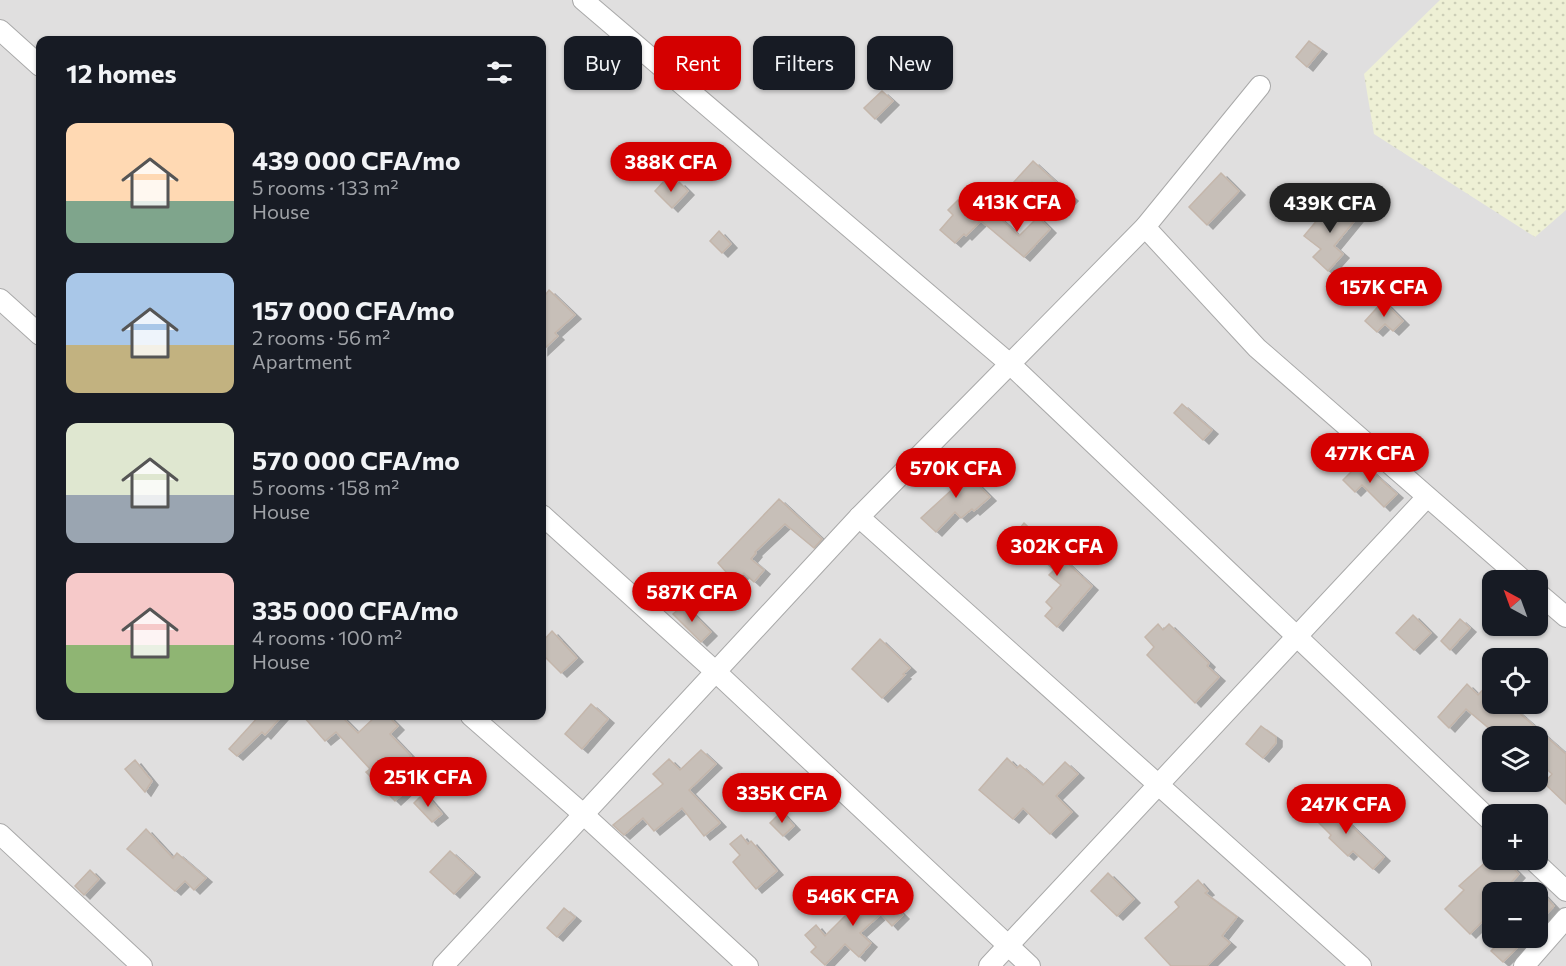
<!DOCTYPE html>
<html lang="en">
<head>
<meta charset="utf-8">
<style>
  :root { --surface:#171b24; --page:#20242c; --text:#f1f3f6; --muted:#9ea1a6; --accent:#d40000 }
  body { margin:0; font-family:Commissioner,sans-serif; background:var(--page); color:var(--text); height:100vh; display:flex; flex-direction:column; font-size:22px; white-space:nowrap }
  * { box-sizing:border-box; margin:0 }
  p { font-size:20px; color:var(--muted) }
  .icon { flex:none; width:33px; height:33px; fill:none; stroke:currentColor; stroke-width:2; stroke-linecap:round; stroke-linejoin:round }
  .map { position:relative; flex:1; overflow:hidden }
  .drawer { position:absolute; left:36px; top:36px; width:510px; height:684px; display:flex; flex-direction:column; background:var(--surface); border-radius:12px; box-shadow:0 2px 4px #0004 }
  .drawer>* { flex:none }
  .top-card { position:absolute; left:564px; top:36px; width:570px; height:54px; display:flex; gap:12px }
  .needle { width:39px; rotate:319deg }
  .fabs { position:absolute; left:1482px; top:570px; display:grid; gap:12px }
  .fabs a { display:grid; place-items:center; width:66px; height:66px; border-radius:12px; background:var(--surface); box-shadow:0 2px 4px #0004; font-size:30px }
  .price { position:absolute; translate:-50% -51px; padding:0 14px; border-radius:21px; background:var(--accent); color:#fff; font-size:20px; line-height:39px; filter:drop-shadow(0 2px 3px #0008) }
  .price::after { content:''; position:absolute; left:50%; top:36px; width:18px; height:14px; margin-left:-9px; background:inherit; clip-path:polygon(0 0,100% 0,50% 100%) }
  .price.active { background:#222; color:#fff }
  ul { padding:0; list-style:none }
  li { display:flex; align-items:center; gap:18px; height:150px; padding:0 30px }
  li span { display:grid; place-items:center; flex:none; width:168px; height:120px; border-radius:12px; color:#555 }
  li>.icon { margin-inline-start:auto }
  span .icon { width:72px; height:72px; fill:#fffc; stroke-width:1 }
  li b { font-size:26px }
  h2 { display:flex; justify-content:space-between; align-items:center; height:72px; padding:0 30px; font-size:26px }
  .tag { padding:0 21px; border-radius:12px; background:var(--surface); box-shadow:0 2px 4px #0004; font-size:21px; line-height:54px }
  .tag.active { background:var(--accent); color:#fff }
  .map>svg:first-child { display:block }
  .residential { fill:#e0dfdf; fill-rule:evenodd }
  .farmland { fill:url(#farmland-dots) }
  .building { fill:#c7bfb8; stroke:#c4b6ab; stroke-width:1.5; filter:url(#shadow) }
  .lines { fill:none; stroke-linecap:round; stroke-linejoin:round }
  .minor-casing { stroke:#a9a9a9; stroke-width:22 }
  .minor { stroke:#fff; stroke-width:20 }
</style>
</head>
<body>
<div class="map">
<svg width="1566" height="966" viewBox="0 0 1566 966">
  <defs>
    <pattern id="farmland-dots" width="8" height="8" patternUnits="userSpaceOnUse" patternTransform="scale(1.5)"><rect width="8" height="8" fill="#eef0d5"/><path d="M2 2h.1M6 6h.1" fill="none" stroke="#ccceb7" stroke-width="1.8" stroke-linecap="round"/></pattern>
    <filter id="shadow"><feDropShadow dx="6" dy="4" stdDeviation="0" flood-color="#0004"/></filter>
  </defs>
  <rect width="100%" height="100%" fill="#f2efe9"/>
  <path class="residential" d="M0,0H1566V966H0ZM40,40H542V716H40ZM1492,580H1538V626H1492ZM1492,658H1538V704H1492ZM1492,736H1538V782H1492ZM1492,814H1538V860H1492ZM1492,892H1538V938H1492Z"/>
  <polygon class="farmland" points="1440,0 1566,0 1566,210 1535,237 1374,134 1364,74"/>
  <g class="building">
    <polygon points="1309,41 1321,50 1307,67 1296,57"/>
    <polygon points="882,91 893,101 875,119 864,108"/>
    <polygon points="1033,161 1072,197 1061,209 1032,182 1023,192 1013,183"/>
    <polygon points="1221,173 1239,191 1207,225 1189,207"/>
    <polygon points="664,181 672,189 679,182 688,191 672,208 655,191"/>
    <polygon points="958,200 980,222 966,236 964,234 955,243 940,230 953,215 948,210"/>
    <polygon points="1333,201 1357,218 1334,246 1343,254 1328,271 1313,257 1321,249 1304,236"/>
    <polygon points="990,209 1019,236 1038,217 1050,229 1024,257 980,220"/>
    <polygon points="719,231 731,244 722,253 710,241"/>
    <polygon points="549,290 575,315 555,333 558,336 542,351 542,299"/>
    <polygon points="1383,301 1403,321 1393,331 1385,324 1377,332 1365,321"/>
    <polygon points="1182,404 1212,430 1203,440 1174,413"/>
    <polygon points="954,461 990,497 974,511 972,509 961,518 955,512 936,532 921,518 957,485 944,471"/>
    <polygon points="1361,462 1397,494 1384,507 1362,485 1355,492 1343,480"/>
    <polygon points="779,499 822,539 814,548 785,524 755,552 756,553 751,559 764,570 754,582 744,573 735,582 718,563"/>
    <polygon points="1024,523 1092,586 1057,627 1045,616 1052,608 1046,602 1061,585 1049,575 1054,570 1015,534"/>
    <polygon points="684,605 711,632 701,642 673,614"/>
    <polygon points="1413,615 1431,633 1414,650 1396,633"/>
    <polygon points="1460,619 1470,628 1450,650 1441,641"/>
    <polygon points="1158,624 1163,630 1169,624 1209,663 1207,666 1219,677 1195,703 1147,655 1154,647 1145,637"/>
    <polygon points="552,631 577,658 561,673 542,654 542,642"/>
    <polygon points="880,639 910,668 903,674 905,675 882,698 852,669"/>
    <polygon points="1492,680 1492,704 1509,704 1566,754 1566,804 1544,783 1552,774 1538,761 1538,736 1498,736 1466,709 1449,728 1438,717 1467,684 1478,695"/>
    <polygon points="591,704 608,719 582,749 565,734"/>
    <polygon points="259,716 282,716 265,735 262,732 237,756 229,749"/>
    <polygon points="303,716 341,716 358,733 376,716 388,716 398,726 390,734 411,756 395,772 410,787 395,801 366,772 370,769 336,732 325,741"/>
    <polygon points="1261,726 1276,737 1276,743 1263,758 1246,744"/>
    <polygon points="701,750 716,764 689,790 720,823 704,836 682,808 654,831 643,818 624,835 613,825 663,784 653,774 669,759 680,770"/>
    <polygon points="1007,758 1017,768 1020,765 1043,785 1065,762 1078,774 1056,796 1072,812 1050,834 1023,808 1013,819 979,790"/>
    <polygon points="135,760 152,781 145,792 125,769"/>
    <polygon points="424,793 442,814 432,822 414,803"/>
    <polygon points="1324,800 1384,857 1373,869 1353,851 1348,856 1329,838 1331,835 1310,814"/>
    <polygon points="781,812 794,826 783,836 770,823"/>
    <polygon points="146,829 173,858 177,853 206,878 194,890 185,881 175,891 127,849"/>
    <polygon points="741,835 748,844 751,841 777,871 756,889 733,862 740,855 730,844"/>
    <polygon points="450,851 474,873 454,894 430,872"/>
    <polygon points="1488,860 1505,860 1519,874 1502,892 1492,892 1492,926 1485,919 1470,934 1445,909 1464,890 1459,886"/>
    <polygon points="90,870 99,879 84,895 75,886"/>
    <polygon points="1108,873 1134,899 1117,916 1091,891"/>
    <polygon points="1198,880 1208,891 1205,893 1237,917 1222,936 1230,943 1207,966 1171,966 1145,938 1179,907 1175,902"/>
    <polygon points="875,886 903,915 892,926 881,914 860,933 871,943 859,957 845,944 825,965 811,952 816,947 805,935 816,925 825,936"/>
    <polygon points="1538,889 1554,906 1538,923"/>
    <polygon points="564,908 575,917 557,937 547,928"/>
    <polygon points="1503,938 1512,938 1520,945 1503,962 1491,951"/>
  </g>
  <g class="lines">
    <defs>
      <g id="minor">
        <polyline points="583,0 1010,364 1492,822"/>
        <polyline points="0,30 40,66"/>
        <polyline points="1145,227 1257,348 1523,580"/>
        <polyline points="0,299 40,335"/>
        <polyline points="542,515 716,672 1030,966"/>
        <polyline points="859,517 1361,966"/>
        <polyline points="1538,593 1566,617"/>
        <polyline points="471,716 583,814 748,966"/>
        <polyline points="0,834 142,966"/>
        <polyline points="1533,860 1566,891"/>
        <polyline points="443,966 859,517 1145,227 1260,86"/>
        <polyline points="989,966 1427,497"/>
        <polyline points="1524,966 1566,918"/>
      </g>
    </defs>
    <use href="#minor" class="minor-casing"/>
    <use href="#minor" class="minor"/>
  </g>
</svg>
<div class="fabs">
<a><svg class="needle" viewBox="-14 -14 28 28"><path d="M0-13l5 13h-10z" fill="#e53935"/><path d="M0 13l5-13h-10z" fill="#9ea1a6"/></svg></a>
<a><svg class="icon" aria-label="locate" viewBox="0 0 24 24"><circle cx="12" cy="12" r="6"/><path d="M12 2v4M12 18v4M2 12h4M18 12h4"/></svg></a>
<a><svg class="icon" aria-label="layers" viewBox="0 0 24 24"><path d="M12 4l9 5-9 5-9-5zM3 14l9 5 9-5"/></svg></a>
<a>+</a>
<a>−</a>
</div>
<b class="price" style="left:671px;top:193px">388K CFA</b>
<b class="price" style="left:1017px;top:233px">413K CFA</b>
<b class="price active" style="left:1330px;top:234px">439K CFA</b>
<b class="price" style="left:1384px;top:318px">157K CFA</b>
<b class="price" style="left:1370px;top:484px">477K CFA</b>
<b class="price" style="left:956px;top:499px">570K CFA</b>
<b class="price" style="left:1057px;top:577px">302K CFA</b>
<b class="price" style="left:692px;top:623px">587K CFA</b>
<b class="price" style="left:428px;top:808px">251K CFA</b>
<b class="price" style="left:782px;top:824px">335K CFA</b>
<b class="price" style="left:1346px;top:835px">247K CFA</b>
<b class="price" style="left:853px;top:927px">546K CFA</b>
<div class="top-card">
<a class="tag">Buy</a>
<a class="tag active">Rent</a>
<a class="tag">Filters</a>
<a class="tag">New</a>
</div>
<section class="drawer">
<h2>12 homes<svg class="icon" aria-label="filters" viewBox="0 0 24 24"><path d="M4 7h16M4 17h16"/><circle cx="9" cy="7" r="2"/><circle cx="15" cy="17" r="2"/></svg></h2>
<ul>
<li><span style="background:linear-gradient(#ffd9b3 65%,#7fa58c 0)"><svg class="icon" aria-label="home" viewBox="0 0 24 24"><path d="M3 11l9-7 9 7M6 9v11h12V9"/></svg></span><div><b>439 000 CFA/mo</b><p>5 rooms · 133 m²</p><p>House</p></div></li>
<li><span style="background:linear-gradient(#a9c7e8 60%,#c2b280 0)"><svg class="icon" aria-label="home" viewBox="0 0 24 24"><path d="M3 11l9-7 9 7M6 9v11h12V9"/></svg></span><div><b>157 000 CFA/mo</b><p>2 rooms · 56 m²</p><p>Apartment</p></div></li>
<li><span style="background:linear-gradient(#dfe7d0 60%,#9aa5b1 0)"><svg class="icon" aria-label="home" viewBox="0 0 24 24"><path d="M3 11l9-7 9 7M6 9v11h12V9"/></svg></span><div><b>570 000 CFA/mo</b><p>5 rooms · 158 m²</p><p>House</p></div></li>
<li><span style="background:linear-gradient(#f6c9c9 60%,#8fb573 0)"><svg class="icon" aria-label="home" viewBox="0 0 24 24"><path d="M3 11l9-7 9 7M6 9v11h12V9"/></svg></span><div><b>335 000 CFA/mo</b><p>4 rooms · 100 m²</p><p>House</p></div></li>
</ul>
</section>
</div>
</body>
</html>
